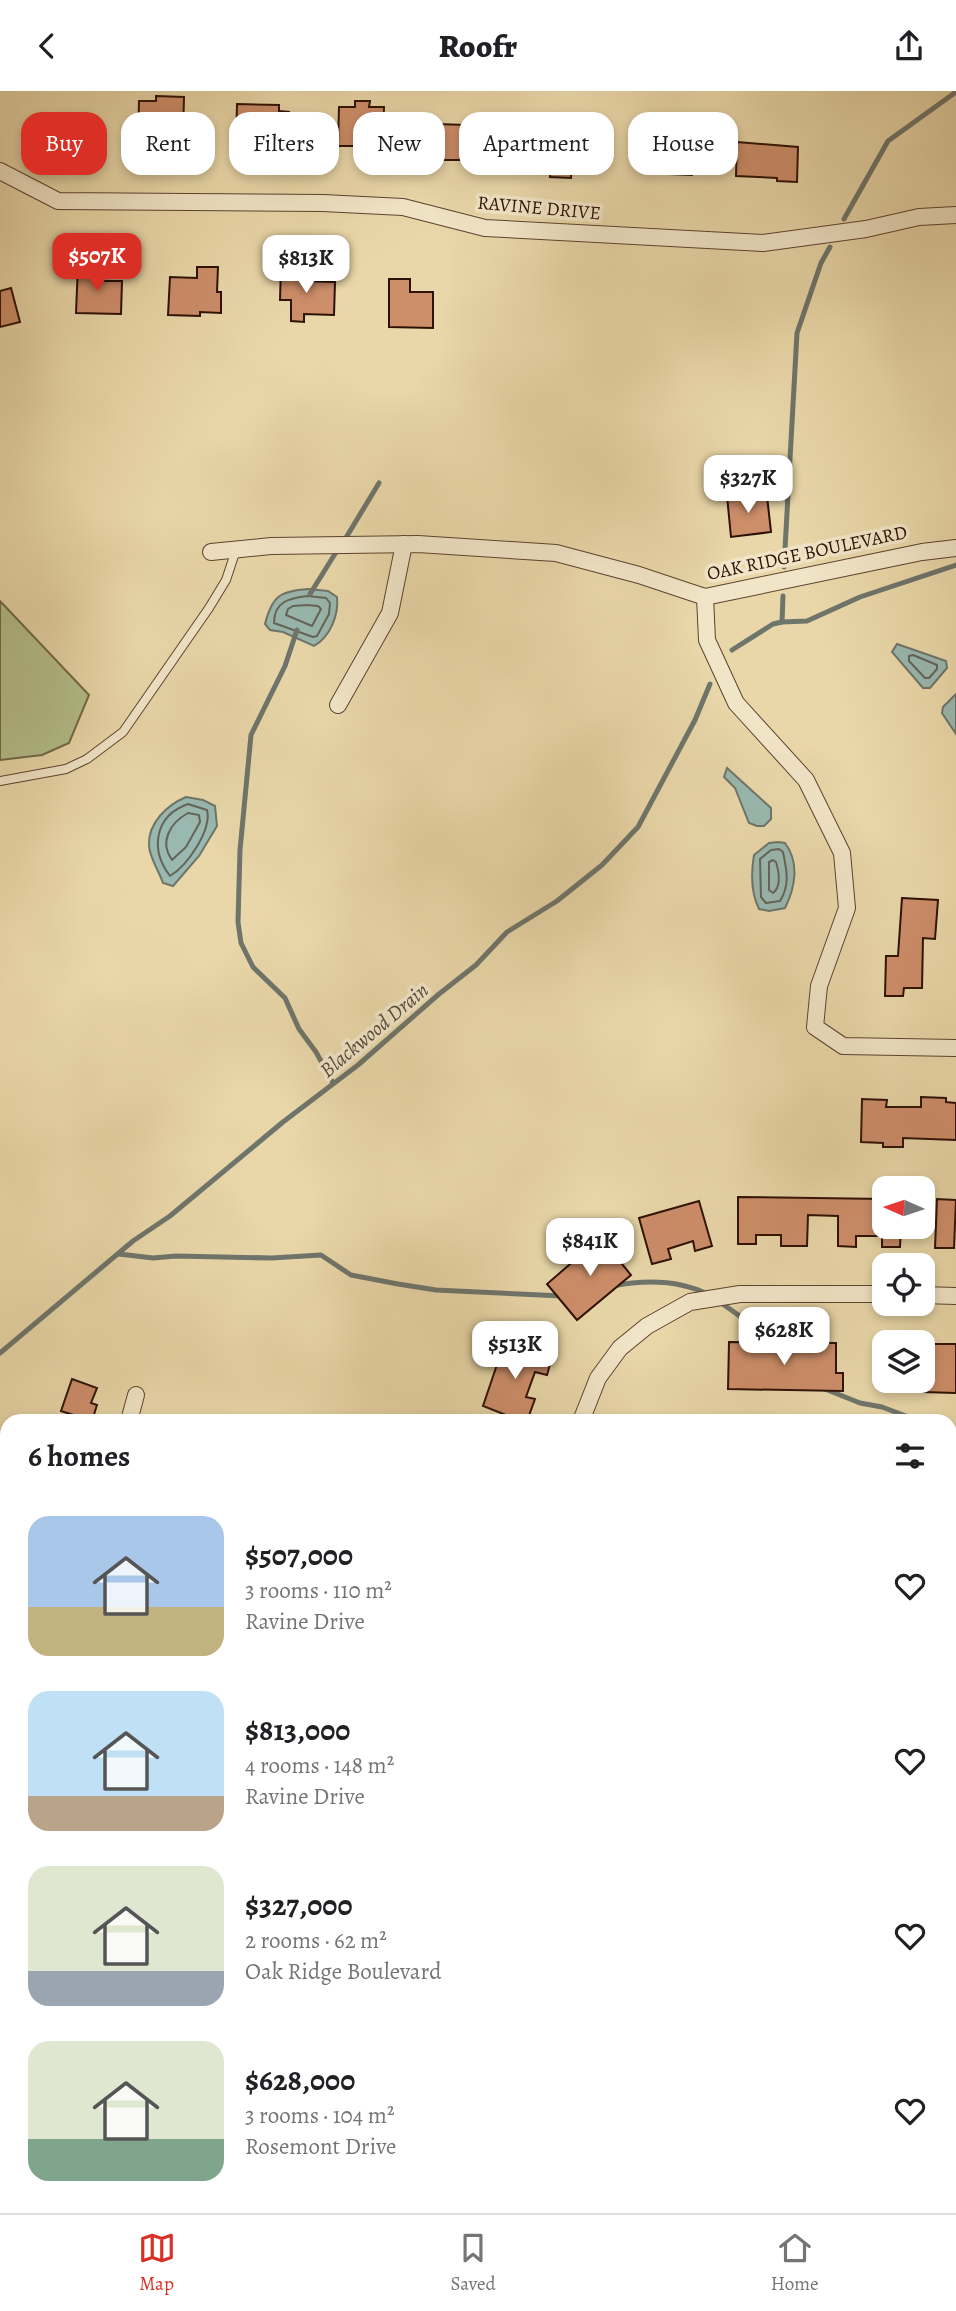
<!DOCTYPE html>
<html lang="en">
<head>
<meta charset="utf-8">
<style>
  :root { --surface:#fff; --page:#f6f6f6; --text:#202124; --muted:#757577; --line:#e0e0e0; --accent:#d93025 }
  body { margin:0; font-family:Alegreya,serif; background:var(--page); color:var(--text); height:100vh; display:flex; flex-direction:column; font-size:26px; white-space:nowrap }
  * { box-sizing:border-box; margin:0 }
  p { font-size:23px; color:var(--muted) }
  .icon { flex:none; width:38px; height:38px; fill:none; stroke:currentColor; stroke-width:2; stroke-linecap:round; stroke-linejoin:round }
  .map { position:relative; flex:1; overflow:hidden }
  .drawer { position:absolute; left:0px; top:1323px; width:957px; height:800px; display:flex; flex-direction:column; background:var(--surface); border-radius:21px 21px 0 0; box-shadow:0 4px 10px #0003 }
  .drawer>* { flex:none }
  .top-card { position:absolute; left:21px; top:21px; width:915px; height:63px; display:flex; gap:14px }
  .needle { width:46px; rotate:273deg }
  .tools { position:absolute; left:872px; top:1085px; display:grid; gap:14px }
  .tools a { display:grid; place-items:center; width:63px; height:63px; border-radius:14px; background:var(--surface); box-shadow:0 4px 10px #0003; font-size:35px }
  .price { position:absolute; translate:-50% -60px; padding:0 16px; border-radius:14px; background:#fff; color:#222; font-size:23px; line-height:46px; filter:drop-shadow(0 2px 4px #0008) }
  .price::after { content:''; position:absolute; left:50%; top:42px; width:21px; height:16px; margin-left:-10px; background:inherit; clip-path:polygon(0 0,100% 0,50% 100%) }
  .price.active { background:var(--accent); color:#fff }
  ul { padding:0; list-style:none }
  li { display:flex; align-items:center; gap:21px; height:175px; padding:0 28px }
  li span { display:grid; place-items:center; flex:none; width:196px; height:140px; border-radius:21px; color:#555 }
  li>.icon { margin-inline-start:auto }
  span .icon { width:84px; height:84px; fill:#fffc; stroke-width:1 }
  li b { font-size:30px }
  h2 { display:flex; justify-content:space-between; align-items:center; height:84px; padding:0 28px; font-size:30px }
  .pill { padding:0 24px; border-radius:21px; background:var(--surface); box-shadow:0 4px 10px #0003; font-size:24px; line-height:63px }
  .pill.active { background:var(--accent); color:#fff }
  header { display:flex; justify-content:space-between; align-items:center; height:91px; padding:0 28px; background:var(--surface); font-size:32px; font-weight:800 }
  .dock { display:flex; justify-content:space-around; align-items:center; height:98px; border-top:2px solid var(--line); background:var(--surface); font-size:19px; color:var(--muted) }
  .dock a { display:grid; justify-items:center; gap:4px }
  .dock .active { color:var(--accent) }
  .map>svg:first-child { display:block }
  .green { fill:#b4bf8a; stroke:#716848; stroke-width:2 }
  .water { fill:#99b8af; stroke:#6e756b; stroke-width:2 }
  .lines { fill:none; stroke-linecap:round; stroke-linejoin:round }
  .shore { stroke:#64645a; stroke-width:2 }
  .stream { stroke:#6e756b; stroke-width:5 }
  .building { fill:#cd8e6a; stroke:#2e1105; stroke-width:2 }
  .lane-casing { stroke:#5d422e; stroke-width:10 }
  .street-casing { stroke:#5d422e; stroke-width:18 }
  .lane { stroke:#f1e5c7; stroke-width:8 }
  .street { stroke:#f1e5c7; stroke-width:16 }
  .labels { text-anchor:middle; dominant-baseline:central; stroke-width:7; stroke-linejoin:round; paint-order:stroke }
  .street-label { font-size:19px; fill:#2e1105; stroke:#f1e5c7 }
  .water-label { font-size:21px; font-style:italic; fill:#534b40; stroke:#f1e5c7 }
</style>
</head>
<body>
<header><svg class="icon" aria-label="back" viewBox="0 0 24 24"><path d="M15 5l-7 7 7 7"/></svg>Roofr<svg class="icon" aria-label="share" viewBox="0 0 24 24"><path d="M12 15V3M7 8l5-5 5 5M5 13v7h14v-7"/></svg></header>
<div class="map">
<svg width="956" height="2122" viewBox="0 0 956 2122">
  <rect width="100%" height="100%" fill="#e9d7a9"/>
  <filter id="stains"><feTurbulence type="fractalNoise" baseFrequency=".00286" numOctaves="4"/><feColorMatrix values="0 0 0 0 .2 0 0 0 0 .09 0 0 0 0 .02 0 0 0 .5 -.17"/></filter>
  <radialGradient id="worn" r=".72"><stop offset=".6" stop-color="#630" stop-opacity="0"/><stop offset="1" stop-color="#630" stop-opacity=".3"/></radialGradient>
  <polygon class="green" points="0,510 89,604 69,652 42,664 0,669"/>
  <g class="water">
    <path d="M308,498L328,500L337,506C339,524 330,546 314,555L283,541L270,539L265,533C272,505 280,500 308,498Z"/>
    <polygon points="897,553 946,570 947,577 930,597 923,597 892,561"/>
    <polygon points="956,603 956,643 942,622 943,616"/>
    <polygon points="727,677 771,717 771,728 764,735 757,735 749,732 735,697 724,686"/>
    <path d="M186,706L203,709L215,715L217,735L199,765L173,795L163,792C159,780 149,766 149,754C148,732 167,714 186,706Z"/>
    <path d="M778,751L785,752C800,772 795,797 785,817L769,820L759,818C751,802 751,782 754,764L769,752Z"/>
  </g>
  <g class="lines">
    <g class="shore">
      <path d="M308,505L326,507L330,512L329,523L317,545L313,546L274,532C274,510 290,507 308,505Z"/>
      <polygon points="307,514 318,515 321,518 312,535 286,524 288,518 293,515"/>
      <polygon points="913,564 937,574 937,578 929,587 925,587 909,570 909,565"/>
      <path d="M188,713L207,719C212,739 187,775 170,785C150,759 154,725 188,713Z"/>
      <path d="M188,722L199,724L200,731L186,756L172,769C159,751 170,732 188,722Z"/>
      <path d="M779,758L783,761C787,780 790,794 780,810L766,812L761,806L760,768L771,759Z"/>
      <path d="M773,769L776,771C779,781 782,795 773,802L769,799V771Z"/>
    </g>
    <g class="stream">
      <polyline points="844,128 888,50 956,1"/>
      <polyline points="344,450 379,392"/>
      <polyline points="784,476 797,242 821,172 830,156"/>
      <polyline points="310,503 338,458"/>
      <polyline points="782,531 783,505"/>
      <polyline points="297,539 285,575 251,644 240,759 238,831 241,852 253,876 285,907 299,938 316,961 333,992"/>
      <polyline points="732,559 773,533 782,531 807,530 860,506 956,474"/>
      <polyline points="119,1163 153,1167 176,1165 272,1167 321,1164 351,1184 398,1193 436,1199 562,1205"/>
      <path d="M612,1195C644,1189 680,1189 709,1204"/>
      <polyline points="720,1211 748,1231 771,1255"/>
      <polyline points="0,1262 133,1150 170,1125 283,1031 358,974 439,903 476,874 507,841 557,810 602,774 638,736 695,629 710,593"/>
      <polyline points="825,1298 860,1312 882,1316 919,1330"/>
      <polyline points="950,1342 956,1347"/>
      <polyline points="950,2054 956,2061"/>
    </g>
  </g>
  <g class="building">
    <polygon points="156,5 184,6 183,43 158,42 158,54 138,54 139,10 156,10"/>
    <polygon points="355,10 370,10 369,16 384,16 383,47 358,46 358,55 338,55 339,16 355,16"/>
    <polygon points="237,13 279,14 279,20 289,21 288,36 278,36 278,41 255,40 255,54 236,54"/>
    <polygon points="466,31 492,31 491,66 461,65 460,69 436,69 437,33 466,34"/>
    <polygon points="643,34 671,35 671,42 688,43 688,54 693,54 692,84 669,83 669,73 643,72"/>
    <polygon points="552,37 596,39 594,74 572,73 571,87 550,86"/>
    <polygon points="737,51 798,56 797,91 777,90 777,87 736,85"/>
    <polygon points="78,174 99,174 98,190 122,190 121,223 76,222"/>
    <polygon points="197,176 218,176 217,201 221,201 221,222 200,221 200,225 168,224 170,186 197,187"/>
    <polygon points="281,176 301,177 301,190 335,191 334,224 304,223 304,231 291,230 291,209 280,209"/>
    <polygon points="389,188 410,188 410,201 433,201 433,237 389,236"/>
    <polygon points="11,197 20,231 0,236 0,200"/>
    <polygon points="756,402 757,406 767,405 771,441 731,446 727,405"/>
    <polygon points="902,807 938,809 935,848 923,847 922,897 904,897 903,905 885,905 886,865 898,865"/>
    <polygon points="921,1006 946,1007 946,1011 956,1012 956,1049 903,1047 903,1056 883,1056 883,1052 861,1051 862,1008 887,1009 886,1016 921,1016"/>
    <polygon points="738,1106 884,1108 884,1136 901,1136 900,1156 882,1156 882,1145 856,1145 856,1156 838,1155 838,1125 808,1124 807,1155 781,1155 781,1144 756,1144 756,1153 738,1153"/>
    <polygon points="937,1108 956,1109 954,1157 935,1157"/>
    <polygon points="699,1110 712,1155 695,1160 693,1150 668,1158 671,1168 652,1173 639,1127"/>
    <polygon points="606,1142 618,1157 613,1162 631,1184 577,1229 547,1193"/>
    <polygon points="505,1250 552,1266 547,1284 535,1281 526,1306 535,1308 527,1330 521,1330 483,1315"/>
    <polygon points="729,1251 836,1252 836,1282 843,1282 843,1300 728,1298"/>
    <polygon points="922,1253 956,1253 956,1302 922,1301"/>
    <polygon points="72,1288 97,1297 91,1312 97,1314 92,1330 61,1320"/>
  </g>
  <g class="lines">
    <defs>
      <polyline id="lane" points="0,690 66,678 87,668 123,641 209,517 226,489 236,459"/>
      <g id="street">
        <polyline points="0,80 58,110 323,112 403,116 485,137 763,152 866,138 919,126 956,124"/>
        <polyline points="211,461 271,455 418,453 556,462 639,484 705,506 922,461 956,457"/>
        <polyline points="705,506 707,549 736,612 806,689 842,762 847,817 819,895 815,936 843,955 956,957"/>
        <polyline points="338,614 390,522 404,453"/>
        <polyline points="922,1204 956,1205"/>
        <polyline points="129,1330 136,1304"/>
        <polyline points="581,1330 598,1287 620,1257 647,1235 690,1211 740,1203 884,1203"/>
        <polyline points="0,1627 7,1618"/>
        <polyline points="0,2064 7,2071"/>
        <polyline points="48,2116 54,2122"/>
        <polyline points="82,2122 89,2116"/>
        <polyline points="702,2122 702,2116"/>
      </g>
    </defs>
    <use href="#lane" class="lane-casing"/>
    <use href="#street" class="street-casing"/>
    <use href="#lane" class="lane"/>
    <use href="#street" class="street"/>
  </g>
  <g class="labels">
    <g class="street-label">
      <text transform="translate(539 117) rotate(5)">RAVINE DRIVE</text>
      <text transform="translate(807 462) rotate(-12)">OAK RIDGE BOULEVARD</text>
    </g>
    <g class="water-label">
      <text transform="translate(374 939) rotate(-40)">Blackwood Drain</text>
    </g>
  </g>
  <rect width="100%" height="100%" filter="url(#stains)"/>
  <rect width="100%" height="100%" fill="url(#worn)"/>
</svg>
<div class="tools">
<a><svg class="needle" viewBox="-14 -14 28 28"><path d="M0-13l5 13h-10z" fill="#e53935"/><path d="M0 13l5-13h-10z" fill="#757577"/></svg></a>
<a><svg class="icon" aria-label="locate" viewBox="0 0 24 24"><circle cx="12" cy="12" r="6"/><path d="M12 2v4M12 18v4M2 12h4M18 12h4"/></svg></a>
<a><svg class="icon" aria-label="layers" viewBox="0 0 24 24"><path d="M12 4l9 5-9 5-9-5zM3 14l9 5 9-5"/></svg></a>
</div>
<b class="price active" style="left:97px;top:202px">$507K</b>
<b class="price" style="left:306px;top:204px">$813K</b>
<b class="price" style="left:748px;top:424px">$327K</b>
<b class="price" style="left:590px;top:1187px">$841K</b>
<b class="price" style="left:784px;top:1276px">$628K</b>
<b class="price" style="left:515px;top:1290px">$513K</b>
<div class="top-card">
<a class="pill active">Buy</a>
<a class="pill">Rent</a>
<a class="pill">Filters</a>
<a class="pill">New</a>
<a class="pill">Apartment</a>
<a class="pill">House</a>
</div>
<section class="drawer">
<h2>6 homes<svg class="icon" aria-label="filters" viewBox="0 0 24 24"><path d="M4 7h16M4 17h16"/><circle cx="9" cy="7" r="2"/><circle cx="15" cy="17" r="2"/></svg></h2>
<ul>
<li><span style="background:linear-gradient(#a9c7e8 65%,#c2b280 0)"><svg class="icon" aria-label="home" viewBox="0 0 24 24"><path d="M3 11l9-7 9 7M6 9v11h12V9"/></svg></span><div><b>$507,000</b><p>3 rooms · 110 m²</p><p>Ravine Drive</p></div><svg class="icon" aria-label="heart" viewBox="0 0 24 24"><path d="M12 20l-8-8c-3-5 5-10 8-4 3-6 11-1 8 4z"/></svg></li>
<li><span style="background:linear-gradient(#bfe0f5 75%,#b9a48a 0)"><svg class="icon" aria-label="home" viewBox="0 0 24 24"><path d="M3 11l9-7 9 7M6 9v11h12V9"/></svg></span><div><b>$813,000</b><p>4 rooms · 148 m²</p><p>Ravine Drive</p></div><svg class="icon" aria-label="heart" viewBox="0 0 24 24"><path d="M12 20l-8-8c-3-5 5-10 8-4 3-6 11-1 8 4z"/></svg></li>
<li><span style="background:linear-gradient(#dfe7d0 75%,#9aa5b1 0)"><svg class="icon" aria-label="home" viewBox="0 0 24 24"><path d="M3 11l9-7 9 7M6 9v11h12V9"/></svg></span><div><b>$327,000</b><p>2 rooms · 62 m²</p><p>Oak Ridge Boulevard</p></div><svg class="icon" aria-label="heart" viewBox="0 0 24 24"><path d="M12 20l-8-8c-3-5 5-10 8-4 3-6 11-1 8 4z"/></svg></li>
<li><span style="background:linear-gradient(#dfe7d0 70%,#7fa58c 0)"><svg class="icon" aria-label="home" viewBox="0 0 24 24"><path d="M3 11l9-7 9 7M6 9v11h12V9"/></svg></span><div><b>$628,000</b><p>3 rooms · 104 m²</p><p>Rosemont Drive</p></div><svg class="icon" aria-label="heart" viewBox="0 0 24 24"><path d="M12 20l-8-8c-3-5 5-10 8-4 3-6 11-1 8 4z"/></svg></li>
</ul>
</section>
</div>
<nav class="dock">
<a class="active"><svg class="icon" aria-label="map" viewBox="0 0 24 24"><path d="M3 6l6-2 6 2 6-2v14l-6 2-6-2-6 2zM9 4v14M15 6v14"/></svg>Map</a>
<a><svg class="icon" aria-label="saved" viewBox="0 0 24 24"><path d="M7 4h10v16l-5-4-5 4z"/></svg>Saved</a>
<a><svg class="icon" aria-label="home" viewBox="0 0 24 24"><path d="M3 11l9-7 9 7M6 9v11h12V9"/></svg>Home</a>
</nav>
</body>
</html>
